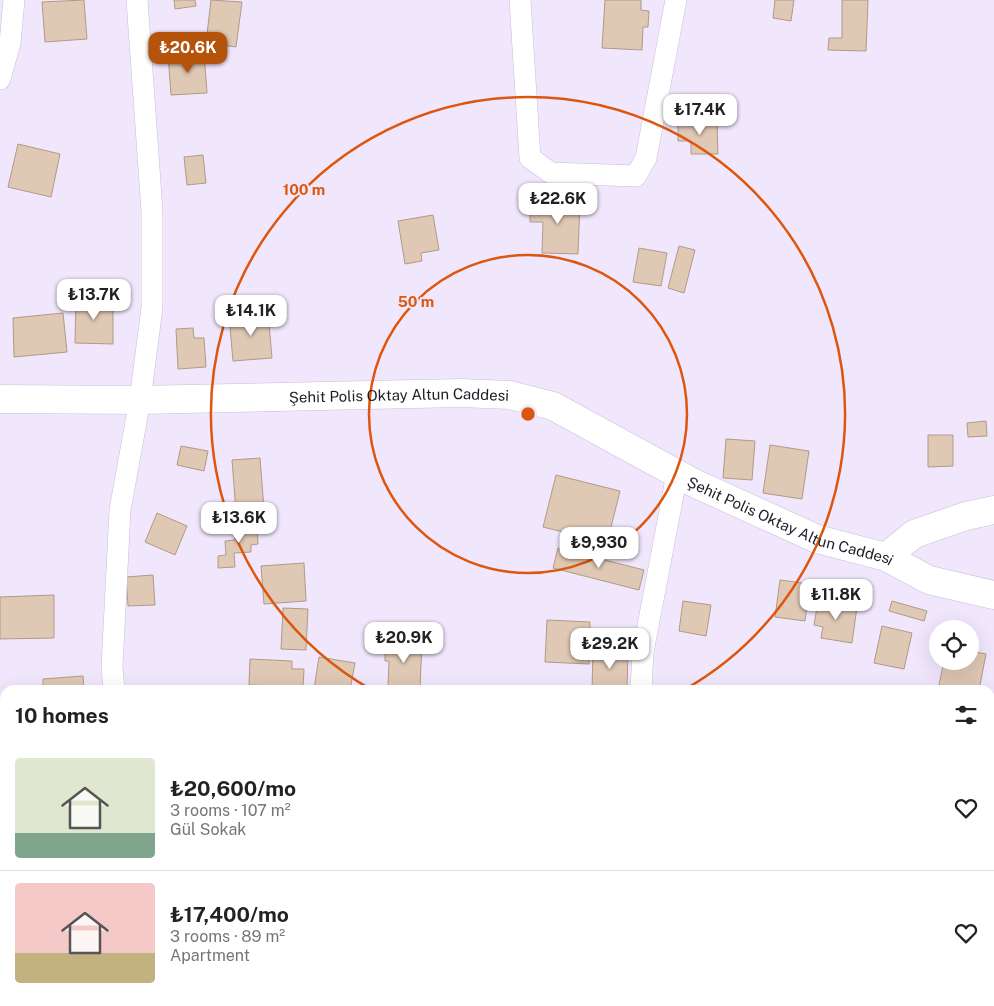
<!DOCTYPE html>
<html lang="en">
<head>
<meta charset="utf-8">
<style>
  :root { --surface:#fff; --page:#f2f2f2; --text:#222; --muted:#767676; --line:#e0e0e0; --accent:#b45309 }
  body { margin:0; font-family:"Public Sans",sans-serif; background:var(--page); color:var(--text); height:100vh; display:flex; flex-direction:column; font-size:19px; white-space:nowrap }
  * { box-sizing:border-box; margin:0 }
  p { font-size:16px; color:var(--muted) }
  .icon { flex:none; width:28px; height:28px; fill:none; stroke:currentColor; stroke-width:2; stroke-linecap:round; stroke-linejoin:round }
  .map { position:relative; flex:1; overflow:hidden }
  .sheet { position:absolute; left:0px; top:685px; width:995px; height:321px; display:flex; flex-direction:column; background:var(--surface); border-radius:15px 15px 0 0; box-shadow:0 5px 20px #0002 }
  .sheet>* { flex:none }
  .fabs { position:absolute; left:929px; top:620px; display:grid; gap:10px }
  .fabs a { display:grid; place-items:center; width:50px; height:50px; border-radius:50%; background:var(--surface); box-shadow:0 5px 20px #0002; font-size:25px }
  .price { position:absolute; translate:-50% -42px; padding:0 11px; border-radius:10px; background:#fff; color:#222; font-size:16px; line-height:32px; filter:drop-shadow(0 1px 2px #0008) }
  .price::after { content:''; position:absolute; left:50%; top:30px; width:15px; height:11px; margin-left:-8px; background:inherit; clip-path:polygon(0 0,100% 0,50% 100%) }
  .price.on { background:var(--accent); color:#fff }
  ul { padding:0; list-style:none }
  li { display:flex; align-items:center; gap:15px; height:125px; padding:0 15px }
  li+li { border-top:1px solid var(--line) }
  li span { display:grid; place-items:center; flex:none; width:140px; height:100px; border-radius:5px; color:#555 }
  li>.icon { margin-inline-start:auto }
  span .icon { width:60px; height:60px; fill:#fffc; stroke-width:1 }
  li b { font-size:21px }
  h2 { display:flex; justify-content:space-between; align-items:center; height:60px; padding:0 15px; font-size:21px }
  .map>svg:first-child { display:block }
  .building { fill:#dfc8b4; stroke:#b09a87 }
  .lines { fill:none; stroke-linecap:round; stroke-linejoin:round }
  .lane-casing { stroke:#c9bed7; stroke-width:11 }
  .street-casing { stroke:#c9bed7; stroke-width:22 }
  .secondary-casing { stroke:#c9bed7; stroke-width:29 }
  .lane { stroke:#fff; stroke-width:10 }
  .street { stroke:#fff; stroke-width:21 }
  .secondary { stroke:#fff; stroke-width:28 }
  .ring { fill:none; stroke:#de560d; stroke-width:2.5 }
  .labels { text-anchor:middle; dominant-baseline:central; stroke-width:4; stroke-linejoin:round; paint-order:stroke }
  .street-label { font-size:15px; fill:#211c26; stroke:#f0e7fc }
  .centre { fill:#de560d; stroke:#f0e7fc; stroke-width:2.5 }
  .ring-label { font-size:15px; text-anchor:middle; font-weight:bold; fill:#de560d; stroke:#f0e7fc; stroke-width:4; stroke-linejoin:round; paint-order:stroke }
</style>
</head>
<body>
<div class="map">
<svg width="994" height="1006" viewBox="0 0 994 1006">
  <rect width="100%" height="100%" fill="#f0e7fc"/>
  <g class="building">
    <polygon points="84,0 87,39 45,42 42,2"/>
    <polygon points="174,0 195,0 196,6 175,9"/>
    <polygon points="211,0 242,2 236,47 206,43"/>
    <polygon points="605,0 641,0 641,10 649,11 648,27 643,27 642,50 602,48"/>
    <polygon points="775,0 794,0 791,21 773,18"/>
    <polygon points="842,0 868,0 866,51 828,50 829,38 842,38"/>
    <polygon points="204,52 207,93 171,95 168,55"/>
    <polygon points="717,121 718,154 691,154 691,141 678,141 678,122"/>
    <polygon points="18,144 60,154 51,197 8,187"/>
    <polygon points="203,155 206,183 187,185 184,157"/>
    <polygon points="530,199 580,201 578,254 542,253 543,222 530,222"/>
    <polygon points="433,215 439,250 421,253 422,261 405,264 398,221"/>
    <polygon points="679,246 695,250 684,293 668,288"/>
    <polygon points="639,248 667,253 661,286 633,282"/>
    <polygon points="76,298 113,299 113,344 75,343"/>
    <polygon points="268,312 272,358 233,361 229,316"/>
    <polygon points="63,313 67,352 14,357 13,318"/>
    <polygon points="193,328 194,338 204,338 206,367 178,369 176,329"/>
    <polygon points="986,421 987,436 968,437 967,423"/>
    <polygon points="928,435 953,435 953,466 928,467"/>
    <polygon points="726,439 755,441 752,480 723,478"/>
    <polygon points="770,445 809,451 802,499 763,493"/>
    <polygon points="181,446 208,451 204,471 177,465"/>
    <polygon points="260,458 264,509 236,512 232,460"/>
    <polygon points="556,475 620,491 607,543 543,527"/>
    <polygon points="157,513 187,526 175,555 145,542"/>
    <polygon points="257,524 258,544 251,545 251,552 234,553 235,567 218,568 218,556 226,555 225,541 235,540 234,526"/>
    <polygon points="558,548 644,570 639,590 553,568"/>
    <polygon points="304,563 306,601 264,604 261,566"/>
    <polygon points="153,575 155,605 128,606 126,577"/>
    <polygon points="780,580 810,584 805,621 775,617"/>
    <polygon points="54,595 54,638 0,639 0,597"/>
    <polygon points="683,601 711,605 706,636 679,631"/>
    <polygon points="818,601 857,607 852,643 821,638 823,627 814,625"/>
    <polygon points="892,601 927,611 924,621 889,611"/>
    <polygon points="283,608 308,609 306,650 281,649"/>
    <polygon points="547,620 590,622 589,664 545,662"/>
    <polygon points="882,626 912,633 904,669 874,663"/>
    <polygon points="385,641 422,642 420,688 388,687 389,661 385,661"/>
    <polygon points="593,651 628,651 627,690 592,690"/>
    <polygon points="970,651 986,654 979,690 938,690 944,661 970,661"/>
    <polygon points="319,657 355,663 350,690 314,689"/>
    <polygon points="250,659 292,661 292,669 304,669 303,687 249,685"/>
    <polygon points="83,676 84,690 37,690 43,690 43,679"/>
    <rect x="990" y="852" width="4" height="49"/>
    <polygon points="0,871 5,871 5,906 1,906"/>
    <polygon points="990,1000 994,1000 994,1006 965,1006 965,1002"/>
    <polygon points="124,1001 170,1001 170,1006 125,1006"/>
    <polygon points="857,1001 856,1006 827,1002 827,1001"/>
  </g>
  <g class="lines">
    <defs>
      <polyline id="lane" points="185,1001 185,1006"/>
      <g id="street">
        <polyline points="520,0 530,158 551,173 636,176 646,158 676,0"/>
        <polyline points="0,79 10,43 14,0"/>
        <polyline points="114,690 112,667 120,510 140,400 152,308 152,211 137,0"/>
        <polyline points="641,690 643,652 677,474"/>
        <polyline points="0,930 5,930"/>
        <polyline points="688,1001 712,1006"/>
        <polyline points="786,1006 787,1001"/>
      </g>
      <g id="secondary">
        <path id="s1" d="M0,399L140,400L461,393L510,395L553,406L694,483L817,539L886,557L929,580L994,595"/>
        <polyline points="886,557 914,534 966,516 994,510"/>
      </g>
    </defs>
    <use href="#lane" class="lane-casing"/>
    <use href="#street" class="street-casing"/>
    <use href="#secondary" class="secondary-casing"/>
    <use href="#lane" class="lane"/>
    <use href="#street" class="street"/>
    <use href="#secondary" class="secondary"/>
  </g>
  <g class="ring">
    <circle cx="528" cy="414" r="159"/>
    <path d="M372 690A317 317 0 1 1 684 690"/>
  </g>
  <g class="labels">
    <g class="street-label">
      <text stroke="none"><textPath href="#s1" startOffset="399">Şehit Polis Oktay Altun Caddesi</textPath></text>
      <text stroke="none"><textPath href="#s1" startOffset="819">Şehit Polis Oktay Altun Caddesi</textPath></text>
    </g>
  </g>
  <circle cx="528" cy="414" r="8" class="centre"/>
  <g class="ring-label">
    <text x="304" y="195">100 m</text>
    <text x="416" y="307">50 m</text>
  </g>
</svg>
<div class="fabs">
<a><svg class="icon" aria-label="locate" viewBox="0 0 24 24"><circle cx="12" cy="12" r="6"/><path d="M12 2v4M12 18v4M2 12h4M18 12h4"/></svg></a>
</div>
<b class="price on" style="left:188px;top:74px">₺20.6K</b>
<b class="price" style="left:700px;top:136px">₺17.4K</b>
<b class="price" style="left:558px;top:225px">₺22.6K</b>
<b class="price" style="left:94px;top:321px">₺13.7K</b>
<b class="price" style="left:251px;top:337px">₺14.1K</b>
<b class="price" style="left:239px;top:544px">₺13.6K</b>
<b class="price" style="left:599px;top:569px">₺9,930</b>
<b class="price" style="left:836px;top:621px">₺11.8K</b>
<b class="price" style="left:404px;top:664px">₺20.9K</b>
<b class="price" style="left:610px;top:670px">₺29.2K</b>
<section class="sheet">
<h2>10 homes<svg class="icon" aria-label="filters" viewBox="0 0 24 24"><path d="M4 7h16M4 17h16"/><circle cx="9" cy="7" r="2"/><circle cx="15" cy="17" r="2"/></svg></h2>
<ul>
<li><span style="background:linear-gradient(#dfe7d0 75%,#7fa58c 0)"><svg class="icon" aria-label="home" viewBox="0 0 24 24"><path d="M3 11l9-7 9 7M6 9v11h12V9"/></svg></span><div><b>₺20,600/mo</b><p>3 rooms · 107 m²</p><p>Gül Sokak</p></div><svg class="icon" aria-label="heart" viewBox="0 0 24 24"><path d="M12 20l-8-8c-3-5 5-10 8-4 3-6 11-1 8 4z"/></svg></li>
<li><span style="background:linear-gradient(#f6c9c9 70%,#c2b280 0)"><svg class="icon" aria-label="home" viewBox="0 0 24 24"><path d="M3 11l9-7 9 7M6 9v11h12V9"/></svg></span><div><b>₺17,400/mo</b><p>3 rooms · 89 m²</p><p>Apartment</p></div><svg class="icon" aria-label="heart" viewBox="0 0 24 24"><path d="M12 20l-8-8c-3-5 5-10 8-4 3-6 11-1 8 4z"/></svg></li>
</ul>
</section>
</div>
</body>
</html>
